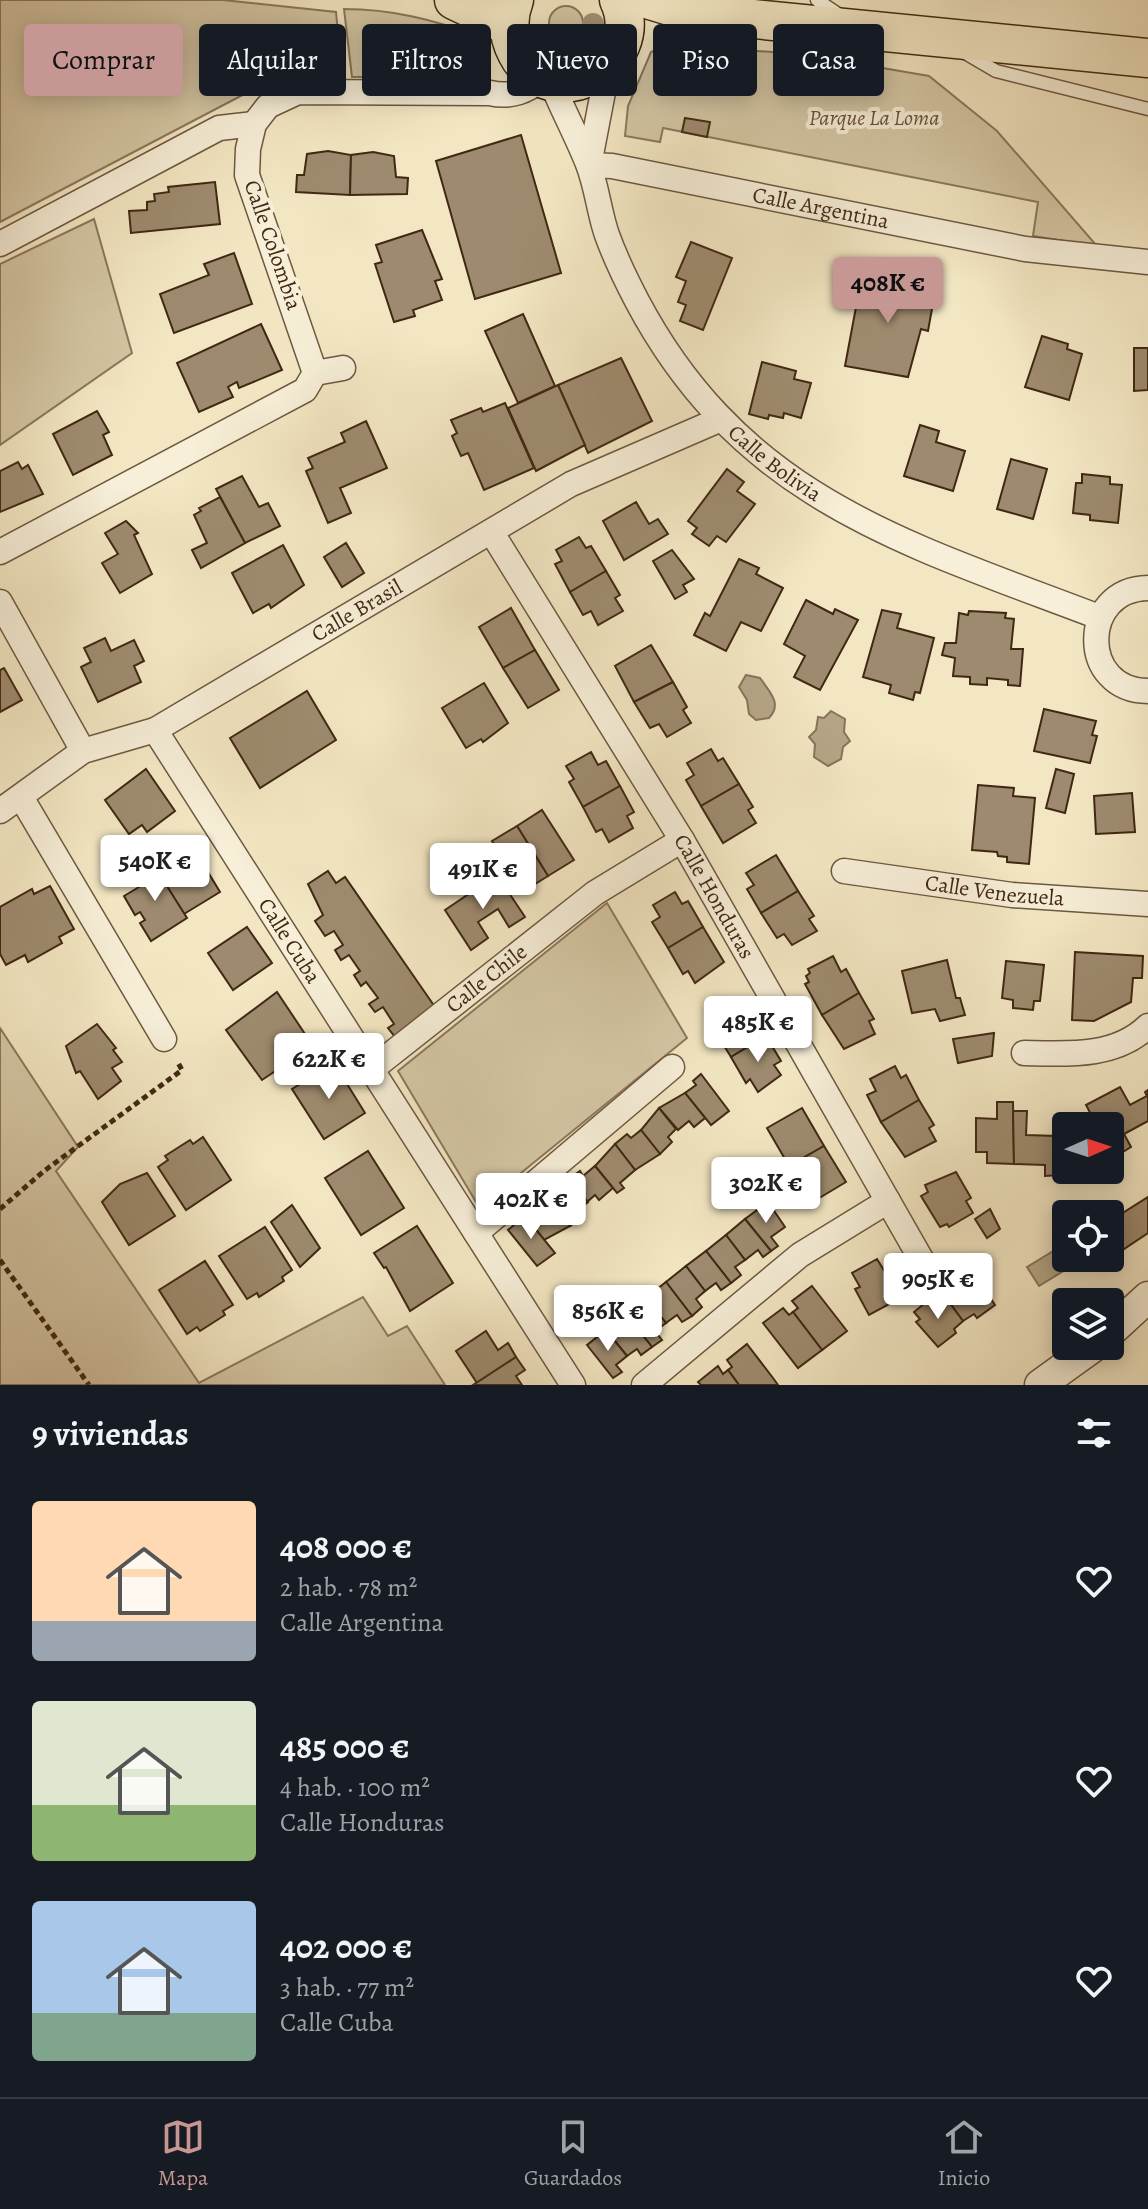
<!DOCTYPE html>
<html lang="es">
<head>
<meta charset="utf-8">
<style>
  :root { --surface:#171b24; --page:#20242c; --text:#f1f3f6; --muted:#9ea1a6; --line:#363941; --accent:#c59692 }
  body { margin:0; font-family:Alegreya,serif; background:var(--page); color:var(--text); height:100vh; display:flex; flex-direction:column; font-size:30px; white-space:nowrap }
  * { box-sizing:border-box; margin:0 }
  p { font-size:26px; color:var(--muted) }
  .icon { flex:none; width:44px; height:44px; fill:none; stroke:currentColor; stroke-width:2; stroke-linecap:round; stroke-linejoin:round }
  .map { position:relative; height:1385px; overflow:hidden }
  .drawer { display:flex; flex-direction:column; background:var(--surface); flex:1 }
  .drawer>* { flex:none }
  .top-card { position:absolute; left:24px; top:24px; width:1100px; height:72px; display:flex; gap:16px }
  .needle { width:52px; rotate:87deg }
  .fabs { position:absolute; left:1052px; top:1112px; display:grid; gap:16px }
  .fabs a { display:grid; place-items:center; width:72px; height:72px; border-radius:8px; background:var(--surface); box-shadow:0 4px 20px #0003; font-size:40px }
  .price { position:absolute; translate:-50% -68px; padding:0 18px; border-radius:8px; background:#fff; color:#222; font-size:26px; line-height:52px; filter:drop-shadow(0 2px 4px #0008) }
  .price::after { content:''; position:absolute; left:50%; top:48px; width:24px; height:18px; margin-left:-12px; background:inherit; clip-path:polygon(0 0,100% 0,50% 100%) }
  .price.on { background:var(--accent); color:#111 }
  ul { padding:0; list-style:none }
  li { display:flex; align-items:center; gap:24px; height:200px; padding:0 32px }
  li span { display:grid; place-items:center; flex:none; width:224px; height:160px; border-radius:8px; color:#555 }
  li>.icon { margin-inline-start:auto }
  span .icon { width:96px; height:96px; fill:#fffc; stroke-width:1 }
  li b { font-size:34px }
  h2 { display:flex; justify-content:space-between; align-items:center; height:96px; padding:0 32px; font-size:34px }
  .pill { padding:0 28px; border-radius:8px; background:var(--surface); box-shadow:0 4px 20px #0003; font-size:28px; line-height:72px }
  .pill.on { background:var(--accent); color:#111 }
  .menu { display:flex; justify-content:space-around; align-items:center; height:112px; border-top:2px solid var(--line); background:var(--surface); font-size:22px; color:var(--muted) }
  .menu a { display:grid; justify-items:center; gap:4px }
  .menu .on { color:var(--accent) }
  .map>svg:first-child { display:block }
  .green { fill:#d5c7a5; stroke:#8b785c; stroke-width:2 }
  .water { fill:#b6a688; stroke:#87745a; stroke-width:2 }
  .building { fill:#9e8b6f; stroke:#412814; stroke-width:2 }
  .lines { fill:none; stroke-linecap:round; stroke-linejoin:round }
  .service-casing { stroke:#6e5840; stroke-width:15 }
  .minor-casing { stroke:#6e5840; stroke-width:27 }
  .tertiary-casing { stroke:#6e5840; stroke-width:33 }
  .primary-casing { stroke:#412814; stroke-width:41 }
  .path { stroke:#412814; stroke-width:5; stroke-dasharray:6 4; stroke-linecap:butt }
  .service { stroke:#f7efd8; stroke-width:12 }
  .minor { stroke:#f7efd8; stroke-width:24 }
  .tertiary { stroke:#f7efd8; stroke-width:30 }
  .primary { stroke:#f3e7c3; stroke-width:38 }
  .tree { fill:#a59477 }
  .labels { text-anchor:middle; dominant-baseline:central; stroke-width:8; stroke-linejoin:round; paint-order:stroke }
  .park-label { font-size:22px; font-style:italic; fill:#665038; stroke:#f7efd8 }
  .street-label { font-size:22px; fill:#412814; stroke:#f7efd8 }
</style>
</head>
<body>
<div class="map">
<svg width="1148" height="1385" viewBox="0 0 1148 1385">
  <rect width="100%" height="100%" fill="#f3e7c3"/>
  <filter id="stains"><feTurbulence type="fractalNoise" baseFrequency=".0025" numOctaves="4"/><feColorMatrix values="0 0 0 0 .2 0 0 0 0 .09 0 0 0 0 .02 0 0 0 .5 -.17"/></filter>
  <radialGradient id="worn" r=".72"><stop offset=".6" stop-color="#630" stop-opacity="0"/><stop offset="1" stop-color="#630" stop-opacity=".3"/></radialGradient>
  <g class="green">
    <polygon points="0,0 223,0 336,12 342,77 294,77 254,89 0,222"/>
    <circle cx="566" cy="23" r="17"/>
    <path d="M344,9C393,9 433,20 479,36L484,76L352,77Z"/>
    <polygon points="668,45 801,54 929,76 997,131 1097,246 1033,236 1038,202 663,128 660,142 625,136 628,106 651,52"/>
    <polygon points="94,219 132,353 0,445 0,264"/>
    <polygon points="607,903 687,1038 479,1207 398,1071"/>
    <polygon points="0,1028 78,1147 56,1171 199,1383 363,1297 388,1336 407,1326 445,1385 0,1385"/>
  </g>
  <g class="water">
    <path d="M746,675L760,678C769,691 783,704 769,718L756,720L749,714L747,700L739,687Z"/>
    <polygon points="831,711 845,719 844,732 850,741 843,747 841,759 828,766 814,757 815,744 809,737 816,730 818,717 824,718"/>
    <polygon points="1063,1245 1066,1258 1071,1258 1075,1264 1039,1286 1027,1267"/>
  </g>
  <g class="building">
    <polygon points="685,118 710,122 707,137 682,132"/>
    <polygon points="521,135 561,273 475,299 436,161"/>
    <polygon points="328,151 351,155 350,195 296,192 297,175 304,175 307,154"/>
    <polygon points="373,152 394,156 396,177 408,178 407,194 350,195 351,155"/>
    <polygon points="215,182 220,224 131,233 129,211 147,210 147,202 155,201 154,194 169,192 168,187"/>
    <polygon points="422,230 442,279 435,281 442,300 413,310 415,316 394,322 375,264 382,262 376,245"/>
    <polygon points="691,242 732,258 703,330 680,321 686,305 678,302 686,281 676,277"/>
    <polygon points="234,253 252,304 174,333 160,294 209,275 204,264"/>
    <polygon points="862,275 929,287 928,291 935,292 928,331 921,329 908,377 845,366"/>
    <polygon points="523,314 555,386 518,403 485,331"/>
    <polygon points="261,324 282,370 239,388 237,382 228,387 233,397 199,412 177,363"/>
    <polygon points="1042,336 1068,344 1067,349 1082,354 1069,400 1025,387"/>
    <polygon points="1134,348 1148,348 1148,390 1134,391"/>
    <polygon points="621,358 652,421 588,453 558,385"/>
    <polygon points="762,362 796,371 794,379 811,383 801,418 784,413 783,418 769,415 768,419 749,414"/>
    <polygon points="558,385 585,445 536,471 508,408"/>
    <polygon points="505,403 534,468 484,490 468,453 461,456 452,436 457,433 451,420 481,408 483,412"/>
    <polygon points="97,411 109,432 103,435 112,455 73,475 53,434"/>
    <polygon points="366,421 387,468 340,488 351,513 328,523 306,471 313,468 308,458 345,442 341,433"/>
    <polygon points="920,425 939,431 936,442 965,451 953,491 904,476"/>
    <polygon points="1011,459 1047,469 1033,519 997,509"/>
    <polygon points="18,462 22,469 28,465 43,494 0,512 0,471"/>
    <polygon points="727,469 744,482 737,491 755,504 726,542 717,536 709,546 692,534 697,528 688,521"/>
    <polygon points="1082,474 1110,477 1110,484 1122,485 1118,523 1090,520 1090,515 1073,513 1076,483 1082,483"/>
    <polygon points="242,476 259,507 268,503 280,526 245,543 216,489"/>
    <polygon points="220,497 245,543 201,568 192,550 207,543 194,515 201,511 199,508"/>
    <polygon points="636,502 649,524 658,519 668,534 624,560 603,521"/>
    <polygon points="126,521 138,533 134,535 152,574 120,593 102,563 118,554 105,533"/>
    <polygon points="579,537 586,548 591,546 606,571 570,592 555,564 562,561 556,550"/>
    <polygon points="346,543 364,573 342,587 324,557"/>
    <polygon points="283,545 304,585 271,608 269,604 253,613 232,573"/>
    <polygon points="672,550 694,579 683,585 687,592 675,599 653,561"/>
    <polygon points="739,559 759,568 756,574 783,588 761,631 741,622 726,651 694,635 705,613 710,616"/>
    <polygon points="606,571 620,595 615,598 623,611 598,625 591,611 583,615 570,592"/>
    <polygon points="806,600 833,614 835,609 858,620 820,690 794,677 805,656 784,644"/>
    <polygon points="511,608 535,650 503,668 479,627"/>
    <polygon points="882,610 901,614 897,628 934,638 920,693 915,692 913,700 889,693 891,685 863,677"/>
    <polygon points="969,611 1006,613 1005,618 1014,619 1011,649 1023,649 1020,686 1008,685 1008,680 987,678 987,685 970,684 970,677 953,676 955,658 942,655 945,643 956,643 959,613 968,615"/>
    <polygon points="105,638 111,651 134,640 144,661 134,666 141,682 98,702 81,667 91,662 84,648"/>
    <polygon points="651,645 673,682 634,702 615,666"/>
    <polygon points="535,650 559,690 528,708 503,668"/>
    <polygon points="4,668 22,700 0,712 0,670"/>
    <polygon points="673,682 687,707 683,710 691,723 667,737 659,724 650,728 634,702"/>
    <polygon points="484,683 508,723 483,742 481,739 466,748 442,708"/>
    <polygon points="307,691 336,740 260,788 230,738"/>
    <polygon points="1044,709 1096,721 1092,735 1097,736 1090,763 1034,751"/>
    <polygon points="711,749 718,761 723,758 739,784 701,806 686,780 694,775 687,763"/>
    <polygon points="591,752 598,765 606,761 620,786 583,807 569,782 574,779 566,766"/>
    <polygon points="146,769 175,811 147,832 142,825 129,834 105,800"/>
    <polygon points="1056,769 1074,774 1065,813 1046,808"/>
    <polygon points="739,784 753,807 748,810 756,823 723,843 701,806"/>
    <polygon points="978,785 1014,788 1013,796 1035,798 1029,864 1007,862 1007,857 998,856 997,852 972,850"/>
    <polygon points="620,786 634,812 627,816 633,828 609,842 602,829 596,832 583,807"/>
    <polygon points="1132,793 1135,832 1096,834 1094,796"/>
    <polygon points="542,810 574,860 548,876 517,826"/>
    <polygon points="517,826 548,876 524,891 492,841"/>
    <polygon points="182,844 191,858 197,854 220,892 184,914 152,863"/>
    <polygon points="776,855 798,891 761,913 747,889 754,885 746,873"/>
    <polygon points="153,864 187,918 151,941 140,923 145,920 140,912 135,915 124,896 139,887 133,876"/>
    <polygon points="328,871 336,883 345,877 435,1007 395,1037 388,1028 394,1024 383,1007 375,1012 369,1004 378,998 366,982 361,986 354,975 360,971 349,955 341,960 335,950 343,945 334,931 325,936 315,921 323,915 308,884"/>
    <polygon points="497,875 525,917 509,927 498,909 478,922 488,938 471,950 445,910"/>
    <polygon points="50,886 74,929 59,937 62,943 28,962 25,955 6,965 0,954 0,907 32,889 34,894"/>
    <polygon points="798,891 814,916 809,919 817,931 792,945 784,934 777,938 761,913"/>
    <polygon points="675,892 682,904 688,901 703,927 668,948 652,922 660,917 653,905"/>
    <polygon points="247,927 272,963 233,990 208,953"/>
    <polygon points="703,927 724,962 695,983 688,971 683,974 668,948"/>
    <polygon points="1075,952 1143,956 1142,978 1133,978 1131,1002 1094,1021 1072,1020"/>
    <polygon points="833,956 841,972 846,969 859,993 822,1015 805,984 809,982 806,976 810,973 808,969"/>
    <polygon points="947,960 956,998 960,998 965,1015 940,1021 935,1009 912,1013 902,971"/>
    <polygon points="1006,961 1044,965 1040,1001 1034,1001 1033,1010 1013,1008 1013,1000 1002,998"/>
    <polygon points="277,992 313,1046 262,1080 226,1030"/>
    <polygon points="859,993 874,1019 869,1021 875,1034 844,1049 822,1015"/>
    <polygon points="744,1000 766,1036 731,1057 716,1033 721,1030 714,1019"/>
    <polygon points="97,1024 116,1048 113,1050 122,1062 112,1068 121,1081 98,1099 80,1071 76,1073 66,1046"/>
    <polygon points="994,1033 992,1056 958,1063 953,1039"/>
    <polygon points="766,1036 781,1061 774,1065 781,1075 758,1092 750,1079 746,1083 731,1057"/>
    <polygon points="334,1063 365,1113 324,1139 292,1089"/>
    <polygon points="895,1066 901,1078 906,1075 919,1100 881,1122 867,1095 876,1091 870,1079"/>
    <polygon points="701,1074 729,1111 711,1125 685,1093 696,1085 693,1081"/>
    <polygon points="1120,1087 1130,1105 1147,1096 1145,1092 1148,1090 1148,1121 1124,1134 1131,1147 1110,1160 1110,1126 1092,1126 1096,1124 1086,1105"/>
    <polygon points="685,1093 705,1118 694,1127 689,1121 678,1130 659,1108"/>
    <polygon points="919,1100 934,1125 929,1128 936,1141 905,1157 881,1122"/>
    <polygon points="997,1102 1013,1102 1014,1164 987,1163 987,1152 976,1152 976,1118 997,1119"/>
    <polygon points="659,1108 676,1129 668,1137 672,1142 660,1154 641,1130"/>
    <polygon points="802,1108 824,1146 789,1166 767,1128"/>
    <polygon points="1013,1111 1027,1111 1026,1135 1057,1136 1060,1175 1045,1176 1045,1165 1014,1164"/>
    <polygon points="641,1130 660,1154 635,1170 615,1144 627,1134 631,1138"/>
    <polygon points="203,1137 231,1180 186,1210 158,1167 168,1160 165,1156 190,1140 193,1144"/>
    <polygon points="615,1144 635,1170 620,1183 624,1188 617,1193 595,1166"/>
    <polygon points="824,1146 846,1182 811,1203 789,1166"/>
    <polygon points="368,1151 404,1208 361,1235 325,1178"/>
    <polygon points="595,1166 613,1188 599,1200 595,1195 587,1202 569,1179 580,1171 583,1176"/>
    <polygon points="956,1172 971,1198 966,1201 973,1213 949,1227 947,1224 940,1227 921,1196 928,1192 925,1185"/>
    <polygon points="147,1173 175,1216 129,1245 102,1202 120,1184"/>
    <polygon points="569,1179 588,1202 574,1213 579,1219 570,1226 551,1203 564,1192 560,1188"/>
    <polygon points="1148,1197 1148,1233 1121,1251 1110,1234 1110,1221"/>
    <polygon points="768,1202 785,1227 771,1237 778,1246 771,1251 745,1219"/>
    <polygon points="551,1203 570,1226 544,1240 525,1216 537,1206 541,1211"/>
    <polygon points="292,1205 320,1248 300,1267 271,1222"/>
    <polygon points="990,1209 1000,1229 987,1238 975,1219"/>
    <polygon points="525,1216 555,1253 537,1266 508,1230"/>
    <polygon points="745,1219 771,1251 763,1257 758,1250 745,1260 726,1235"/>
    <polygon points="417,1226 453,1283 410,1311 386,1267 384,1268 374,1253"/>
    <polygon points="265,1227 292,1270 282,1277 284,1281 259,1297 257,1293 247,1299 219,1256"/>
    <polygon points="726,1235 745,1260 735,1267 741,1275 731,1283 706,1251"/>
    <polygon points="706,1251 731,1283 721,1290 716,1283 705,1291 686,1266"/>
    <polygon points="877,1259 885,1272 891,1269 906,1295 869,1315 855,1289 860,1287 852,1273"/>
    <polygon points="205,1261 233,1305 223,1311 225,1315 200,1331 197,1327 187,1334 159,1290"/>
    <polygon points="686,1266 705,1291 696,1299 702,1307 692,1316 666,1282"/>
    <polygon points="971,1269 995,1305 977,1318 974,1314 963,1321 946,1298 957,1290 951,1283"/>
    <polygon points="666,1282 692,1316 682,1322 677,1315 666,1323 646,1298"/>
    <polygon points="812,1286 847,1331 822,1350 793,1312 798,1308 792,1301"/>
    <polygon points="646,1298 666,1323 655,1331 662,1340 652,1347 626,1314"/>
    <polygon points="931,1298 936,1306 946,1298 963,1321 954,1329 956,1333 938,1347 916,1322 920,1319 914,1312"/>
    <polygon points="783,1308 789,1315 793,1312 822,1350 798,1368 763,1323"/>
    <polygon points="626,1314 652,1347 641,1355 637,1349 627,1356 606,1330"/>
    <polygon points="606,1330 627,1356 616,1365 622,1372 613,1378 587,1345"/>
    <polygon points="486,1331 498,1350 508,1343 516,1357 477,1383 456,1351"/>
    <polygon points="747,1344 773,1378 778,1385 739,1385 728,1370 732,1367 727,1360"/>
    <polygon points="516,1357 525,1370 516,1376 522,1385 473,1385"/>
    <polygon points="718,1366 723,1374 728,1370 739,1385 701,1385 698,1382"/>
  </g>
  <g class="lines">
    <defs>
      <g id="service">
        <polyline points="817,0 841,16"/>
        <polyline points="967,54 996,71 1148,109"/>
      </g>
      <g id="minor">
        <path id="s1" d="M551,81C562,109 577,136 588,164C597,187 599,212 607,235C615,257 626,280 637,301C742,499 905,543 1099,617"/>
        <path id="s2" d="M589,165L612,166L1025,249L1148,262"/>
        <polyline points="589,165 608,66"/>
        <polyline points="0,244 219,128 254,124"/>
        <polyline points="315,373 343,368"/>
        <path id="s3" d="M492,533L682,840L925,1266"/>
        <path d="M0,552L305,390L315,373L247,175L248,149L254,124L268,106L298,92L490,93C512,98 526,91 544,78"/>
        <path d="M1148,588C1079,589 1079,691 1148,691"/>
        <polyline points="0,602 83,751"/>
        <path id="s4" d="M155,730L573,1385"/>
        <polyline points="21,797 164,1039"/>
        <path id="s5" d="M0,811L83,751L155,730L571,484L721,419"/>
        <path id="s6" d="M844,871L1012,895L1148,904"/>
        <path d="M1024,1053C1067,1054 1115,1058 1148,1026"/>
        <path id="s7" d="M372,1069L595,893L682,840"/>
        <polyline points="476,1233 672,1067"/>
        <polyline points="644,1385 800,1255 888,1201"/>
      </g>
      <g id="tertiary">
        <polyline points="1110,1332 1148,1297"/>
        <polyline points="1040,1385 1094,1346"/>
      </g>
      <g id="primary">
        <polyline points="454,0 509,26"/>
        <path d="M514,0C507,18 508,36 517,53C551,118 649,65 619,0"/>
        <polyline points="650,0 693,13 1148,58"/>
      </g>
    </defs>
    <use href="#service" class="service-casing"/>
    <use href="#minor" class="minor-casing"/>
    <use href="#tertiary" class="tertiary-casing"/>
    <use href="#primary" class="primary-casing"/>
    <g class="path">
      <polyline points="0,1209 44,1171 182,1070 177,1061"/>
      <polyline points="0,1260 89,1385"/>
    </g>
    <use href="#service" class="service"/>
    <use href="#minor" class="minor"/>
    <use href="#tertiary" class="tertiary"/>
    <use href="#primary" class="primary"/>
  </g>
  <g class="tree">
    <circle cx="593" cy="24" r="11"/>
    <circle cx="543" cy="36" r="11"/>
  </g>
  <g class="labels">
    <g class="park-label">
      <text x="874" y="118">Parque La Loma</text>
    </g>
    <g class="street-label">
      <text stroke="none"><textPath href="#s2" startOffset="236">Calle Argentina</textPath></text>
      <text transform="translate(273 245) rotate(71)">Calle Colombia</text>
      <text stroke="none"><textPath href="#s1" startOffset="452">Calle Bolivia</textPath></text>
      <text stroke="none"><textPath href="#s5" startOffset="412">Calle Brasil</textPath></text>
      <text stroke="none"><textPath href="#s6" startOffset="152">Calle Venezuela</textPath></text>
      <text stroke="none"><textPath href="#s3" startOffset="426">Calle Honduras</textPath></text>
      <text stroke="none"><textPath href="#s4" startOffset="250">Calle Cuba</textPath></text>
      <text stroke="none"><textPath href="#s7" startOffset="146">Calle Chile</textPath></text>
    </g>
  </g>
  <rect width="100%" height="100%" filter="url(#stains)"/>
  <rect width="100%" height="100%" fill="url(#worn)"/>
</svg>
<div class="fabs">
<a><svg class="needle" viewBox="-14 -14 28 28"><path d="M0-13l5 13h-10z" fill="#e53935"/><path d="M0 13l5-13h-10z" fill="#9ea1a6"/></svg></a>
<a><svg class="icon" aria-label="locate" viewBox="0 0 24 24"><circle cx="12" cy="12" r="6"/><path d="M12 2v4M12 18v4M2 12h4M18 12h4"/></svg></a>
<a><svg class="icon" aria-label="layers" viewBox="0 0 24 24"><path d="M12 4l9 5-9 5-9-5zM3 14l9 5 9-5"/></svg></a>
</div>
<b class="price on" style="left:888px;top:325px">408K €</b>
<b class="price" style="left:155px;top:903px">540K €</b>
<b class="price" style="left:483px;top:911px">491K €</b>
<b class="price" style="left:758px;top:1064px">485K €</b>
<b class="price" style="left:329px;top:1101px">622K €</b>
<b class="price" style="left:766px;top:1225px">302K €</b>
<b class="price" style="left:531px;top:1241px">402K €</b>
<b class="price" style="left:938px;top:1321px">905K €</b>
<b class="price" style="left:608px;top:1353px">856K €</b>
<div class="top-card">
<a class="pill on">Comprar</a>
<a class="pill">Alquilar</a>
<a class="pill">Filtros</a>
<a class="pill">Nuevo</a>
<a class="pill">Piso</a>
<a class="pill">Casa</a>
</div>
</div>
<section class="drawer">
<h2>9 viviendas<svg class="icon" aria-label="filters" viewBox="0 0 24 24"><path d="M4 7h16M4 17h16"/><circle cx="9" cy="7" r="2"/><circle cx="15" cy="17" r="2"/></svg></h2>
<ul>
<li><span style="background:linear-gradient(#ffd9b3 75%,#9aa5b1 0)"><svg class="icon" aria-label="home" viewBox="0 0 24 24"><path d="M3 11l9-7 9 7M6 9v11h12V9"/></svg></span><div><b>408 000 €</b><p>2 hab. · 78 m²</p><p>Calle Argentina</p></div><svg class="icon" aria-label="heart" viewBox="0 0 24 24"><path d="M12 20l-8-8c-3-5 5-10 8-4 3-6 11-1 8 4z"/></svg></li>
<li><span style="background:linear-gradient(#dfe7d0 65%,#8fb573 0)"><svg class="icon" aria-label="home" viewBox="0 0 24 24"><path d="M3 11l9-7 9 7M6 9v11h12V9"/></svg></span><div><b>485 000 €</b><p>4 hab. · 100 m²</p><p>Calle Honduras</p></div><svg class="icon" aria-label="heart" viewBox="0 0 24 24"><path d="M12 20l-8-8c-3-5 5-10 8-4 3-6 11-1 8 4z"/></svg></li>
<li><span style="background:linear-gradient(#a9c7e8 70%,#7fa58c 0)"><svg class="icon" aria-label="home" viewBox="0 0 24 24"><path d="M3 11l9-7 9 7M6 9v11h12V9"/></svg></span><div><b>402 000 €</b><p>3 hab. · 77 m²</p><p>Calle Cuba</p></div><svg class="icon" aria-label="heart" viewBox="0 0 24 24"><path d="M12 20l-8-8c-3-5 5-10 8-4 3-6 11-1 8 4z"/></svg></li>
</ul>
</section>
<nav class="menu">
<a class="on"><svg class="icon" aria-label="map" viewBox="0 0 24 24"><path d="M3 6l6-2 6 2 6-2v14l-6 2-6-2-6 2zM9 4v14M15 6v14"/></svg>Mapa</a>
<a><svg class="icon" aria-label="saved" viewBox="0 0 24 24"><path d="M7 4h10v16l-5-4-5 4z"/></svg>Guardados</a>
<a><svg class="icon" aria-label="home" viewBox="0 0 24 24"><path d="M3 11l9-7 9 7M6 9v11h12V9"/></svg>Inicio</a>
</nav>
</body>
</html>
